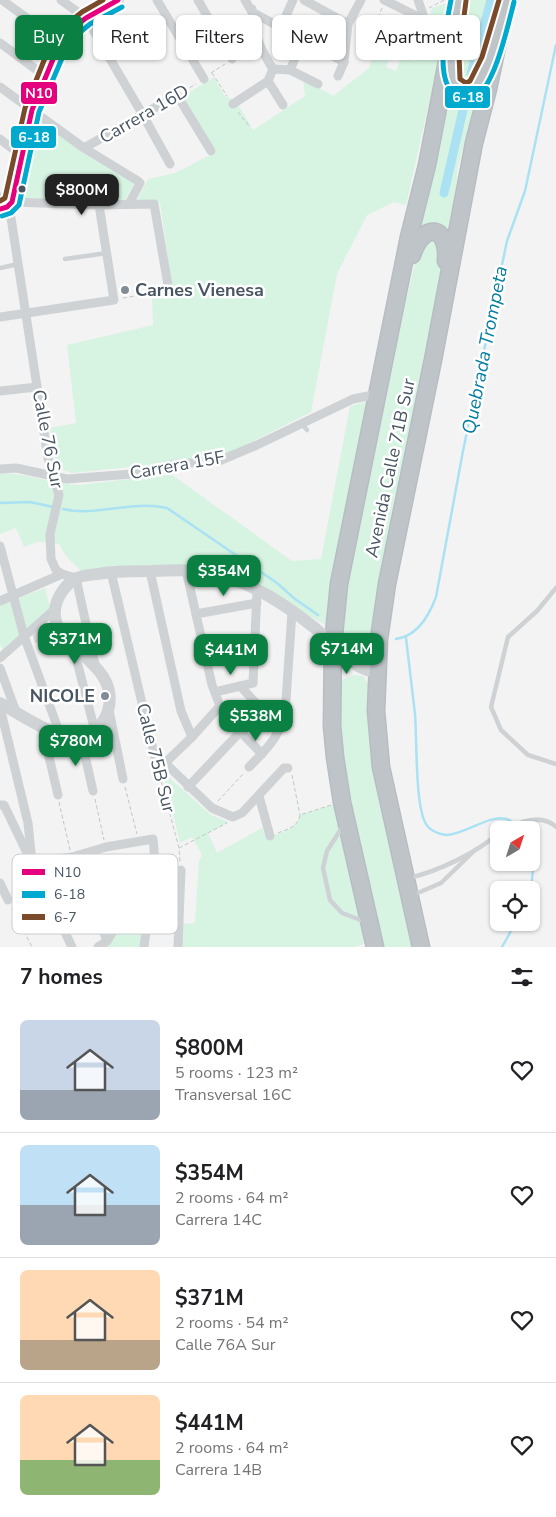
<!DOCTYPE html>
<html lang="en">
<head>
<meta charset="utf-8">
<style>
  :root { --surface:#fff; --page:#f2f2f2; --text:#202124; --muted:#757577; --line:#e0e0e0; --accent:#0b8043 }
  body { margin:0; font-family:"Nunito Sans",sans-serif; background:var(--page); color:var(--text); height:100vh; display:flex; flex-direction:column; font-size:19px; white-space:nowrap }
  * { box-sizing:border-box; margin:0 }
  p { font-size:16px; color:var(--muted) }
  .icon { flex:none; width:28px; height:28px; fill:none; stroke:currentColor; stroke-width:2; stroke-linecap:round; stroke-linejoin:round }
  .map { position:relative; height:947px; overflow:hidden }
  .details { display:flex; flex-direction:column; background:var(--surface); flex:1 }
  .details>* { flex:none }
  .top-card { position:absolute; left:15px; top:15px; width:526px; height:45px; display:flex; gap:10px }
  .needle { width:32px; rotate:39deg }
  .buttons { position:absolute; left:490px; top:821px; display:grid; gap:10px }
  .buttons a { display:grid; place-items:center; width:50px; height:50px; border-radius:8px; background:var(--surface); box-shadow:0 1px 4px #0004; font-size:25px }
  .price { position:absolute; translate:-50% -42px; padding:0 11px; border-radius:10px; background:var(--accent); color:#fff; font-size:16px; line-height:32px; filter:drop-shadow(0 1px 2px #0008) }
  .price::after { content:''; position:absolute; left:50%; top:30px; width:15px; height:11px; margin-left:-8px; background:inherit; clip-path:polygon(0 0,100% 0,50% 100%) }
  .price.active { background:#222; color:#fff }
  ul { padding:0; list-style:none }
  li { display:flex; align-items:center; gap:15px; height:125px; padding:0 20px }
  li+li { border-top:1px solid var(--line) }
  li span { display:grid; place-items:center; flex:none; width:140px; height:100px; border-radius:8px; color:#555 }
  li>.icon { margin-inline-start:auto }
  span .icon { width:60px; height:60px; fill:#fffc; stroke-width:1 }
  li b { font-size:21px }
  h2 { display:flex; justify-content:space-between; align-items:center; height:60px; padding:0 20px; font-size:21px }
  .pill { padding:0 18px; border-radius:8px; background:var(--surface); box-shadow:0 1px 4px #0004; font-size:18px; line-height:45px }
  .pill.active { background:var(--accent); color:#fff }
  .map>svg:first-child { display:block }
  .green { fill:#d7f3e2 }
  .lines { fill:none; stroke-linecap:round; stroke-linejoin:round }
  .stream { stroke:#aae2f3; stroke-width:2.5 }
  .canal { stroke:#aae2f3; stroke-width:9 }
  .building { fill:#dbdbdd; filter:url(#shadow) }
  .highway-casing { stroke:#b8bdc3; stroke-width:19 }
  .path { stroke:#bcc8c4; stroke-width:1; stroke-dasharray:4 2.5; stroke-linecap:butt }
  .lane { stroke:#cfd2d4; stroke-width:4.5 }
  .street { stroke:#cfd2d4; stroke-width:9 }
  .secondary { stroke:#d0d3d5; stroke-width:12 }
  .highway { stroke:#bfc4c9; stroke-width:16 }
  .bus-1-casing { stroke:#fff; stroke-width:9 }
  .bus-2-casing { stroke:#fff; stroke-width:9 }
  .bus-3-casing { stroke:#fff; stroke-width:9 }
  .bus-1 { stroke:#e5007d; stroke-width:5 }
  .bus-2 { stroke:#00a9ce; stroke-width:5 }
  .bus-3 { stroke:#7a4b2a; stroke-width:5 }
  .bus-dot { fill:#485562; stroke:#fff; stroke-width:2 }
  .poi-dot { fill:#848c95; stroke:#fff; stroke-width:2 }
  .labels { text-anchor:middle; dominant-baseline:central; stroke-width:5; stroke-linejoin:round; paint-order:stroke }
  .street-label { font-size:18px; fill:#485562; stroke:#fff }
  .poi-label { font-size:18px; font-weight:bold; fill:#485562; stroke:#fff; text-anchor:start }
  .water-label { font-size:19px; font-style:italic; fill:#057ea1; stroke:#fff }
  .key { fill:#fff; stroke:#c8ccd0; stroke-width:1 }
  .key-label { font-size:14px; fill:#485562 }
  .line-badge { stroke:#fff; stroke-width:2 }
  .badge-label { font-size:14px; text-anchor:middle; font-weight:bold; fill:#fff }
</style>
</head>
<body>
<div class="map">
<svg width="556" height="947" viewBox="0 0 556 947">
  <defs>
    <filter id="shadow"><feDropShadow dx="4.5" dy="2.5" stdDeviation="0" flood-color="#0004"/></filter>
  </defs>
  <rect width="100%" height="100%" fill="#f4f3f3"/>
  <g class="green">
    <polygon points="447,0 452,0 406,205 394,202 367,215 337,274 311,412 228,454 208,459 72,473 58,468 56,464 50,428 76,423 67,345 153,325 152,298 173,293 160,203 136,202 148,179 175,173 216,152 183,96 214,77 224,95 236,101 253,130 305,96 303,79 333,96 369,68 373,56 378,54 385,46 394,50 386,67 396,71 401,57 416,61 432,8 447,3"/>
    <polygon points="465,0 501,0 489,30 478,76 464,86 455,74 462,35 462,16"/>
    <polygon points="448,87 478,92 458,167 451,236 427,225 416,232"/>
    <polygon points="37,122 135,182 124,202 22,198"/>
    <path d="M432,237L444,255L373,659C359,664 346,649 339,639L341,613L394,345L402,318L418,249Z"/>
    <path d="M370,401L328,626L297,610L243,578L81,571L66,556L59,544L38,542L24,547L16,528L0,534V473C27,473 53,484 80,485L171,474L292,561L321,559L350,406Z"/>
    <polygon points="45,588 50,608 2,650 0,643 0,605"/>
    <polygon points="353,675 363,676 370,687 415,947 379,947 347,808 338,730 340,685 342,680"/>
    <path d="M163,772L211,815L229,822L208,833L217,853L262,828L266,837C279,834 298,829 300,815L335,804L366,943L355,947H181L182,924L195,923L199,861L202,855L192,837L180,843Z"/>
    <polygon points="146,878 150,880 146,947 99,947"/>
  </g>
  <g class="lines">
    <g class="stream">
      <polyline points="0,503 30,502 53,507"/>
      <path d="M63,509C95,517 131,500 167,508L277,583L295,599L318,615"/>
      <path d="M406,638C409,663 412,689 415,714C417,738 415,807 426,824C430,831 439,834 446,835C466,835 494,810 511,821"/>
      <path d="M396,639C417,636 429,616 436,597L463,451L507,241L525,191L556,45"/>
      <polyline points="531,890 533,869 531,853"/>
      <polyline points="502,947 516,922"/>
    </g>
    <g class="canal">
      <polyline points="471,74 491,0"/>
      <polyline points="444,193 465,101"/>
    </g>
  </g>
  <polygon class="building" points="46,621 51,638 35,643 32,634"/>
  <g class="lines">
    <defs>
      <g id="highway">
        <path d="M452,62C451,73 451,92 467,90C471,90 475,88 478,84C482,79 484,72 486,66"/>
        <path d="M412,255C423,222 449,224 446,261"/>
        <polyline points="375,947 342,802 335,757 332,726 333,644 339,584 409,237 427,165 459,0"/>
        <polyline points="421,947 381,767 376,711 379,639 387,584 433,360 474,143 488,89 507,0"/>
      </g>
    </defs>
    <use href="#highway" class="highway-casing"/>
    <g class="path">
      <polyline points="382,8 375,25 403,37"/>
      <polyline points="429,8 444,0"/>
      <polyline points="239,56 253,49"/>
      <polyline points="211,73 225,64"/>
      <polyline points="212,73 227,96"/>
      <polyline points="184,91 196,84"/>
      <polyline points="238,112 250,127"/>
      <polyline points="123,298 161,292"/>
      <polyline points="158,769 179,848 180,862"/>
      <polyline points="292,775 300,815"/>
      <polyline points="125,787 137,834"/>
      <polyline points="95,799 104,840"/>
      <polyline points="218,801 244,773"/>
      <polyline points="59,802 70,850"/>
      <path d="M278,833C288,829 298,827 300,815L331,805"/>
      <polyline points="179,848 227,823"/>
      <polyline points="75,865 82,880"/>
      <polyline points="12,908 32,947"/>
    </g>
    <g class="lane">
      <polyline points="65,259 107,253"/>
      <polyline points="0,268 18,264"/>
      <polyline points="302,424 307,430"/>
      <polyline points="556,588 537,611 508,637 491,707 501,730 528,755 556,764"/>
      <polyline points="343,826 327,851 323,868 330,900 342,913 366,922"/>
      <path d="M504,830C519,822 542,813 556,827"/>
      <path d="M409,878C439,871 476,853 499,833"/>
      <polyline points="413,895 441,883 473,852"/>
    </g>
    <g class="street">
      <polyline points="2,0 61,43"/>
      <polyline points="61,0 86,18 143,115 170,164"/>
      <polyline points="157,0 204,79"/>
      <polyline points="198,0 232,59"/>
      <polyline points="245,0 252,12 344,62"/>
      <polyline points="304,0 348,24"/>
      <polyline points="384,0 425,20"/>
      <polyline points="418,0 425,20"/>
      <path d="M252,9C254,34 259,47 273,69"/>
      <polyline points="281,27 293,0"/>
      <polyline points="0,43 45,76"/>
      <polyline points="273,69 290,70 318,84"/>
      <polyline points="290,70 303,40"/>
      <polyline points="338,76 344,62 348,24 361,0"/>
      <polyline points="268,81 283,105"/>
      <polyline points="0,87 84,148 138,181 140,183 129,204"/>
      <polyline points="233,104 268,81 273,69"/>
      <polyline points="0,139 22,156"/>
      <polyline points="84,148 177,95 211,151"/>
      <polyline points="0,197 9,205 48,458 59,495 50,534 51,559 56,570 62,574 76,578 95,665"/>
      <polyline points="12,202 99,205 154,204 169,291"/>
      <polyline points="0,317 114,300 99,205"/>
      <polyline points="0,391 37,387"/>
      <polyline points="0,469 16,468 67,479 132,474 176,464 219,461 257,445 353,399 378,394"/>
      <polyline points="0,546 24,636 60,734"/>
      <polyline points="186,570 212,685 220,706 228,719 262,754"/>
      <polyline points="150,571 181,711 192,737"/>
      <polyline points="111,572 155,758 165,763 212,808 233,817 242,813 284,768 288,768"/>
      <polyline points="0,601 62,574"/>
      <polyline points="196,614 257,603"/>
      <polyline points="73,646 95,731"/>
      <polyline points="204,649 255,639"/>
      <polyline points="0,658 55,609"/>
      <polyline points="0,668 16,712"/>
      <polyline points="240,686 280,729"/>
      <polyline points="215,692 253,683 257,590"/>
      <path d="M0,707L28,823L32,862L72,857L106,847L153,839C158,875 148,912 144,947"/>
      <polyline points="109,710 123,779"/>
      <polyline points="42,727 58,795"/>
      <polyline points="81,738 93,791"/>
      <polyline points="165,763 192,737 220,706"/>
      <path d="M249,767C265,751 279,737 285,715L292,612"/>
      <polyline points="188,787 240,732"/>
      <polyline points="259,796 270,836"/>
      <polyline points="0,805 4,805 72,947"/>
      <polyline points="0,883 8,900"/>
      <polyline points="86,888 151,871"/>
      <polyline points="93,903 107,941"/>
      <polyline points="98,947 107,941 149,872"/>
      <polyline points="178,947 181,870"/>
    </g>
    <g class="secondary">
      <polyline points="0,209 7,207 12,202 32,110 56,52 72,29 86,18 118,0"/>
      <path d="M0,703C20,714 67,748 89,734C98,729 105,721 108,711C122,662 50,648 55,610C56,598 65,585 75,579C82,574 96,575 104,573C120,571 137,571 153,571C171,570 189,569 206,572C246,578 285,604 316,629C330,641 343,655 358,666L367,670L377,672"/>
    </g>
    <use href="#highway" class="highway"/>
    <defs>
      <polyline id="bus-1" points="0,209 7,207 12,202 32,110 56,52 72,29 86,18 118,0"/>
      <g id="bus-2">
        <path d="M451,0C447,22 431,88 460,96C467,99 476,97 481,92C497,75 508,25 514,2"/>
        <polyline points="2,216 11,213 19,205 39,112 63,56 78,34 90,24 122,7"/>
      </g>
      <g id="bus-3">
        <polyline points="466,1 459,54 460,79 466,83 470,81 482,57 499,0"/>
        <polyline points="0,201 5,198 25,108 49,48 67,24 82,12 103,0"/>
      </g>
    </defs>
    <use href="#bus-1" class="bus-1-casing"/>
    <use href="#bus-2" class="bus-2-casing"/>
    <use href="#bus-3" class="bus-3-casing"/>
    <use href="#bus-1" class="bus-1"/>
    <use href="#bus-2" class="bus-2"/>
    <use href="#bus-3" class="bus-3"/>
  </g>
  <circle class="bus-dot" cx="22" cy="189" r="4.5"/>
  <g class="poi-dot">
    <circle cx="125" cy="290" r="5"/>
    <circle cx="105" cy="696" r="5"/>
  </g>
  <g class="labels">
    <g class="street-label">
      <text transform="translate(144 114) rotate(-30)">Carrera 16D</text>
      <text transform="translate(48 439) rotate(79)">Calle 76 Sur</text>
      <text transform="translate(177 465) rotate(-10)">Carrera 15F</text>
      <text transform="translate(390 468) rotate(-78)">Avenida Calle 71B Sur</text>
      <text transform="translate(156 758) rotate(76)">Calle 75B Sur</text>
    </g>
    <g class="poi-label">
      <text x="135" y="290">Carnes Vienesa</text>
      <text x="95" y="696" text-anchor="end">NICOLE</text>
    </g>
    <g class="water-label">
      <text transform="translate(485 350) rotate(-79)">Quebrada Trompeta</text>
    </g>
  </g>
  <rect x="12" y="854" width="166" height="80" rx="8" class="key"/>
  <rect x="22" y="869" width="23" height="6" fill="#e5007d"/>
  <rect x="22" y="891" width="23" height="7" fill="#00a9ce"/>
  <rect x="22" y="914" width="23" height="6" fill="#7a4b2a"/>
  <g class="key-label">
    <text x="54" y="877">N10</text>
    <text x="54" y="899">6-18</text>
    <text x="54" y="922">6-7</text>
  </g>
  <g class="line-badge">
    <rect x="20" y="81" width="38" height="24" rx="5" fill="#e5007d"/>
    <rect x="444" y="85" width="47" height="24" rx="5" fill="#00a9ce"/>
    <rect x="10" y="125" width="47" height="24" rx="5" fill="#00a9ce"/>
  </g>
  <g class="badge-label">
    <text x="39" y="98">N10</text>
    <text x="468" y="102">6-18</text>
    <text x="34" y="142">6-18</text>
  </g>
</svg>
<div class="buttons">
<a><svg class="needle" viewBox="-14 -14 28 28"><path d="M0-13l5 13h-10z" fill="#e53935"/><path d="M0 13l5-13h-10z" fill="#757577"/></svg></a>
<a><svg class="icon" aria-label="locate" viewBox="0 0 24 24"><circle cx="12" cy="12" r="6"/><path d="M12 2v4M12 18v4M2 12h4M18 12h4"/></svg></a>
</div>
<b class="price active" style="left:82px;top:216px">$800M</b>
<b class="price" style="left:224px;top:597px">$354M</b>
<b class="price" style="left:75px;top:665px">$371M</b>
<b class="price" style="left:347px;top:675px">$714M</b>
<b class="price" style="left:231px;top:676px">$441M</b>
<b class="price" style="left:256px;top:742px">$538M</b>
<b class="price" style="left:76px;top:767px">$780M</b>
<div class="top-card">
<a class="pill active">Buy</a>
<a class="pill">Rent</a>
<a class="pill">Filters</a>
<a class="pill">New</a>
<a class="pill">Apartment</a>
</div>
</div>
<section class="details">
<h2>7 homes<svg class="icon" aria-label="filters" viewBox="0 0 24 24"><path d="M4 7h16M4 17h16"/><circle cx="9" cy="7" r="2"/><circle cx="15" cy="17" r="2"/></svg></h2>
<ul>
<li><span style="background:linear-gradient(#c9d6e8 70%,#9aa5b1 0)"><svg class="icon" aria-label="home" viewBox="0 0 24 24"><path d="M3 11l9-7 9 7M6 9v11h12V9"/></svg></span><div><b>$800M</b><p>5 rooms · 123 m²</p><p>Transversal 16C</p></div><svg class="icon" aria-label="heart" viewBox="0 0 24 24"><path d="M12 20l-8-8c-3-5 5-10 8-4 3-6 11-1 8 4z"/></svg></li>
<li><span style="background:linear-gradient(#bfe0f5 60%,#9aa5b1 0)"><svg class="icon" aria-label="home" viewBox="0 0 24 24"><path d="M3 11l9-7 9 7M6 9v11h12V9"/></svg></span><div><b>$354M</b><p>2 rooms · 64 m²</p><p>Carrera 14C</p></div><svg class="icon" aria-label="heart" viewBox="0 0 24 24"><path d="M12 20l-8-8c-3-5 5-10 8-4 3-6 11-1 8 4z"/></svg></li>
<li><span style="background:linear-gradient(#ffd9b3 70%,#b9a48a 0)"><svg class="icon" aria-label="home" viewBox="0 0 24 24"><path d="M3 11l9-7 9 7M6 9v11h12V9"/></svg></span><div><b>$371M</b><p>2 rooms · 54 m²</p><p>Calle 76A Sur</p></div><svg class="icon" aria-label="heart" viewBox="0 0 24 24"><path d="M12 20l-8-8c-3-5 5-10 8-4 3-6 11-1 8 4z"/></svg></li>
<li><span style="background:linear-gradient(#ffd9b3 65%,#8fb573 0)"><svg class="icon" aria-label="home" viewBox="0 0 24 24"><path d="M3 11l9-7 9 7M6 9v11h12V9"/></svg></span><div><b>$441M</b><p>2 rooms · 64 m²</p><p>Carrera 14B</p></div><svg class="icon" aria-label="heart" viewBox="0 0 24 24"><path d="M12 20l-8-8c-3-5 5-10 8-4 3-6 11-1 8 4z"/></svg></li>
</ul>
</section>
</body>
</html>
